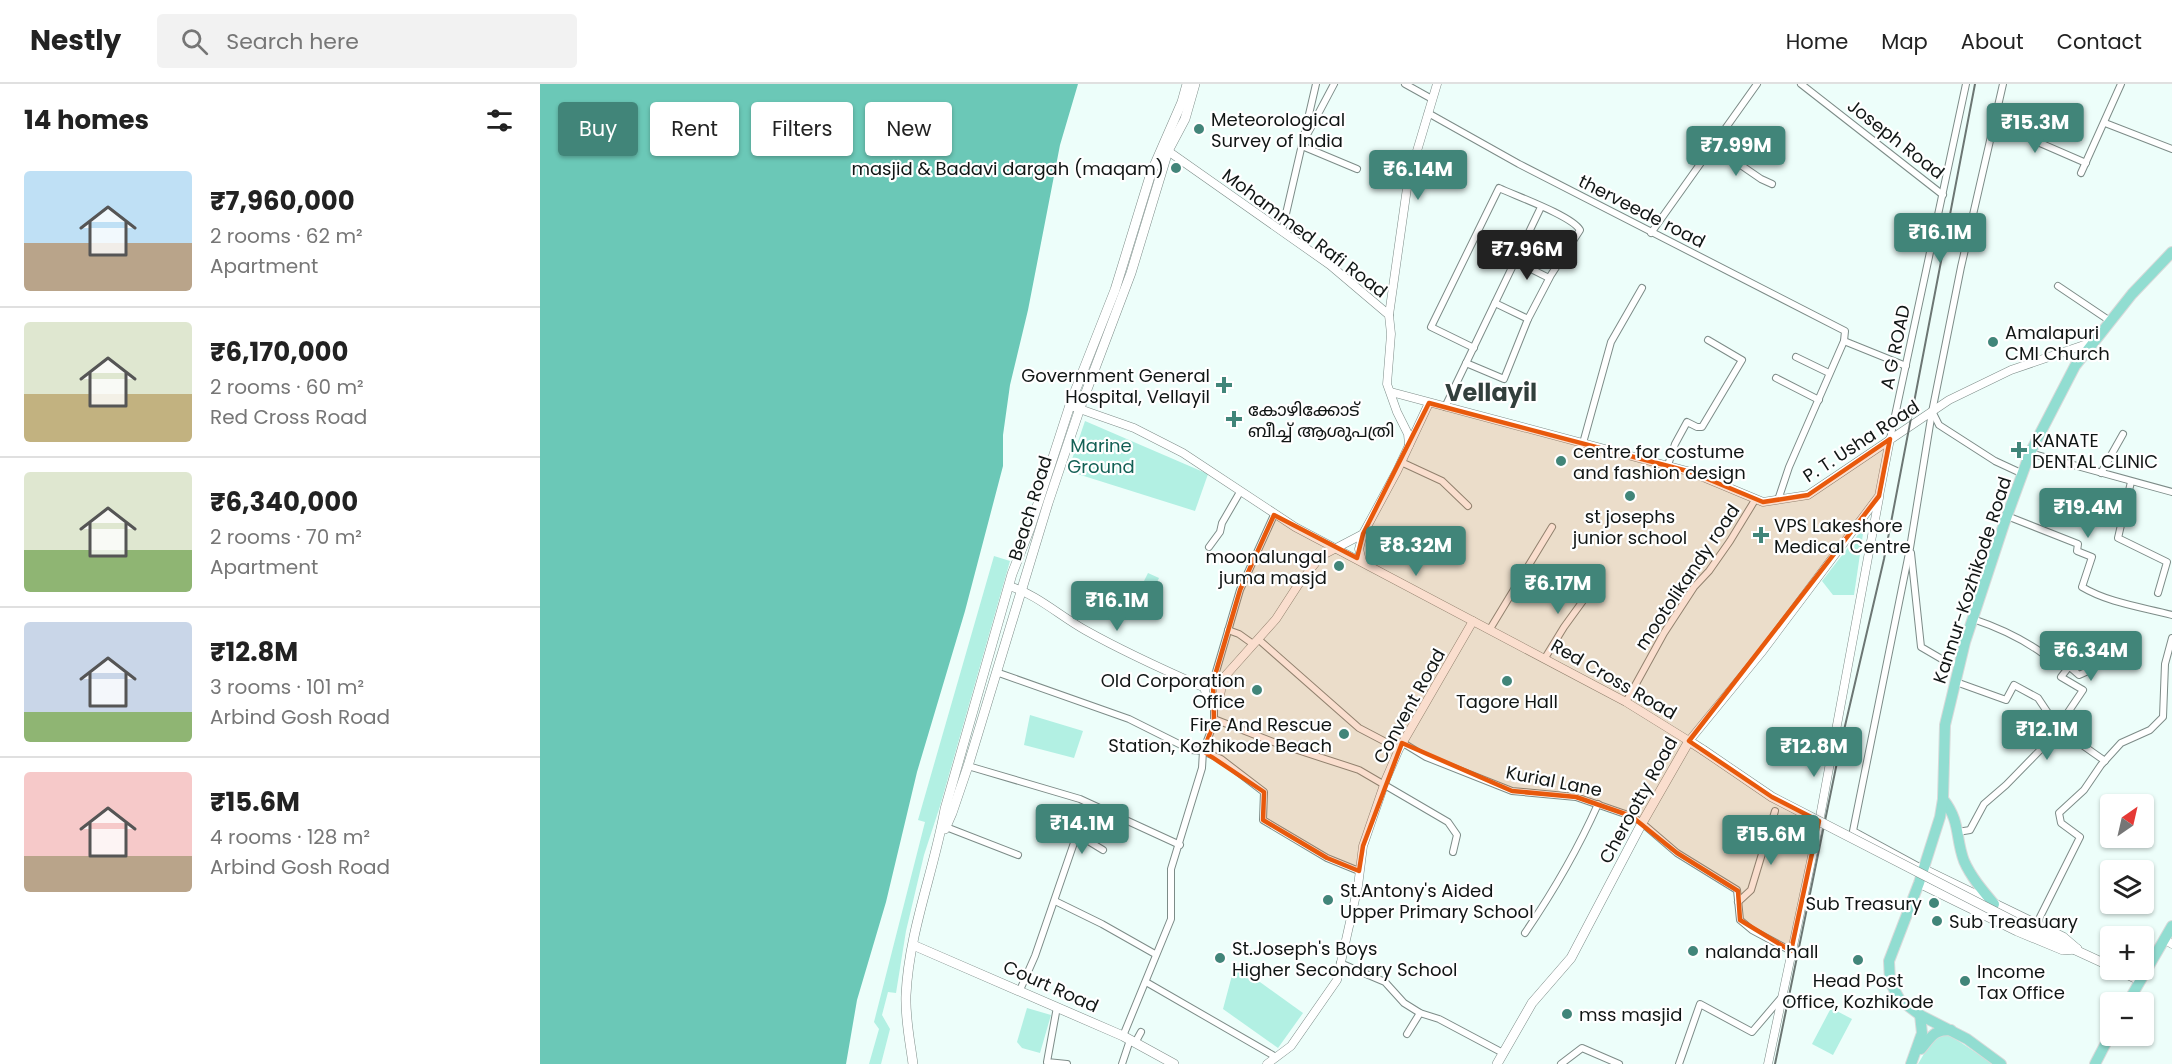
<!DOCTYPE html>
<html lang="en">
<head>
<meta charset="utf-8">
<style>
  :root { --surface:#fff; --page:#f2f2f2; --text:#222; --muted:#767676; --line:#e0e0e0; --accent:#418579 }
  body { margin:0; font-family:Poppins,"Noto Sans Malayalam",sans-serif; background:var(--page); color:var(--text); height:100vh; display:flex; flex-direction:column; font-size:22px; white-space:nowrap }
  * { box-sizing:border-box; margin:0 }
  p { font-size:20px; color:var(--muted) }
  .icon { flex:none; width:33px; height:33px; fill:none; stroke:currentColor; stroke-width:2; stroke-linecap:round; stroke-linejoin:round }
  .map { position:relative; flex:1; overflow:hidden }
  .sheet { display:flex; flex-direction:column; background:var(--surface); width:540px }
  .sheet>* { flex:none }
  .guide { position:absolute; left:18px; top:18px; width:570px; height:54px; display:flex; gap:12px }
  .needle { width:39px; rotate:34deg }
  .buttons { position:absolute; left:1560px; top:710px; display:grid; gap:12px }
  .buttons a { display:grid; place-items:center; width:54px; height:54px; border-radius:6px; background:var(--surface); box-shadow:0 2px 4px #0004; font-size:30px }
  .price { position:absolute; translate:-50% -51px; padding:0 14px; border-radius:6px; background:var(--accent); color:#fff; font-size:20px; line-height:39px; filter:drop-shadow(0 2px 3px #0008) }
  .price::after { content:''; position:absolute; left:50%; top:36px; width:18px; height:14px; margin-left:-9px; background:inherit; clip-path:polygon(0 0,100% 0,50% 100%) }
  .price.selected { background:#222; color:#fff }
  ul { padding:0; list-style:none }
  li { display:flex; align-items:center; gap:18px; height:150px; padding:0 24px }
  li+li { border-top:2px solid var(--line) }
  li span { display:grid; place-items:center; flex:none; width:168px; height:120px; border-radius:6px; color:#555 }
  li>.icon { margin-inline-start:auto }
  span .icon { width:72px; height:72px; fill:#fffc; stroke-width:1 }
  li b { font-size:26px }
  h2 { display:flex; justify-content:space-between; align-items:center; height:72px; padding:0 24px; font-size:26px }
  .chip { padding:0 21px; border-radius:6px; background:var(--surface); box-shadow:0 2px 4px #0004; font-size:21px; line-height:54px }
  .chip.selected { background:var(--accent); color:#fff }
  header { display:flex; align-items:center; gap:36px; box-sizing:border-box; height:84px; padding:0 30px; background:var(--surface); border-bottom:2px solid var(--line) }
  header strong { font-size:28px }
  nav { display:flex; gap:33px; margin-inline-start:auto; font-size:21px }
  .search { width:420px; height:54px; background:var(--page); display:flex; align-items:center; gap:15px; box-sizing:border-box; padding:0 21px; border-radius:6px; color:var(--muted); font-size:22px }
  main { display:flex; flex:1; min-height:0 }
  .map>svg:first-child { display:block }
  .green { fill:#b2f0e3 }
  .water { fill:#6bc8b7 }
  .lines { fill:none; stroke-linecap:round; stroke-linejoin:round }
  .minor-casing { stroke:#7d8c88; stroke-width:8 }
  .tertiary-casing { stroke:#7d8c88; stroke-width:9 }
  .secondary-casing { stroke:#7d8c88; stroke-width:10 }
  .primary-casing { stroke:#d9dada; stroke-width:12 }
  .minor { stroke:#fff; stroke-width:6 }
  .tertiary { stroke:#fff; stroke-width:8 }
  .secondary { stroke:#fff; stroke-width:9 }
  .primary { stroke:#91ddd1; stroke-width:10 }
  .rail { stroke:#6c7673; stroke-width:2 }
  .secondary-bridge-casing { stroke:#7d8c88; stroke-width:10; stroke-linecap:butt }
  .secondary-bridge { stroke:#fff; stroke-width:9 }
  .marked { fill:#e8590c; fill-opacity:0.2; stroke:#e8590c; stroke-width:4.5; stroke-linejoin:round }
  .poi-dot { fill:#418579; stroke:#fff; stroke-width:2 }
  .labels { text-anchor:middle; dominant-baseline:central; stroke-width:4.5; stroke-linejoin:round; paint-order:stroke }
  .poi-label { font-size:18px; fill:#111615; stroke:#fff; text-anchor:start }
  .street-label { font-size:18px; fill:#111615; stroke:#fff }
  .park-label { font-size:18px; fill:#136055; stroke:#fff }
  .district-label { font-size:24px; font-weight:bold; fill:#323f3c; stroke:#fff }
</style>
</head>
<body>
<header>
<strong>Nestly</strong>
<div class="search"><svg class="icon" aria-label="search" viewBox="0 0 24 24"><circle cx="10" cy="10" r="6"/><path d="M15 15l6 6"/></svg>Search here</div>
<nav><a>Home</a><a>Map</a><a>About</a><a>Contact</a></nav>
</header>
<main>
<section class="sheet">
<h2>14 homes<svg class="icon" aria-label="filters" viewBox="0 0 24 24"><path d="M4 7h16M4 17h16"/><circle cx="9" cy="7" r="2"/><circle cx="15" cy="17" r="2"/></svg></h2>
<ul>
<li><span style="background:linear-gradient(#bfe0f5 60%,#b9a48a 0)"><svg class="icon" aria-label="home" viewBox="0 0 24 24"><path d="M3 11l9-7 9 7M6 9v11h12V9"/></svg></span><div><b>₹7,960,000</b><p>2 rooms · 62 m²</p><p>Apartment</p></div></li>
<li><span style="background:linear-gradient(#dfe7d0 60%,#c2b280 0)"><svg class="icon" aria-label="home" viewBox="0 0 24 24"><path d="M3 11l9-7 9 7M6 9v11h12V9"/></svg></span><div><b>₹6,170,000</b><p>2 rooms · 60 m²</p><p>Red Cross Road</p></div></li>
<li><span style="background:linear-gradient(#dfe7d0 65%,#8fb573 0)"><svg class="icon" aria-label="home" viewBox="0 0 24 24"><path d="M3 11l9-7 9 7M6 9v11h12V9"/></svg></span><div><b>₹6,340,000</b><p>2 rooms · 70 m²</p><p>Apartment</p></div></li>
<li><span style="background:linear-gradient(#c9d6e8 75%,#8fb573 0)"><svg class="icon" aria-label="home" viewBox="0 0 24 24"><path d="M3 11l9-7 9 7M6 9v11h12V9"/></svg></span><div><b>₹12.8M</b><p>3 rooms · 101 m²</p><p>Arbind Gosh Road</p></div></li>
<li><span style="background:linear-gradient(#f6c9c9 70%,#b9a48a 0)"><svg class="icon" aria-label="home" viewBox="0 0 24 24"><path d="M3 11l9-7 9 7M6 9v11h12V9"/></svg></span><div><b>₹15.6M</b><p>4 rooms · 128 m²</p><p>Arbind Gosh Road</p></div></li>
</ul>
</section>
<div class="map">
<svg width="1632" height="980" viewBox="0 0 1632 980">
  <rect width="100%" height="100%" fill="#edfefa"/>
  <g class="green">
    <polygon points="545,337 668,390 655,427 528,387"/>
    <polygon points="1324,443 1314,511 1293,511 1282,497"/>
    <polygon points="454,472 470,477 400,722 384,771 366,847 356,909 348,908 342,931 350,945 341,980 329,980 339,945 334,938 385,738 378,736"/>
    <polygon points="608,489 619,494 609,516 597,511"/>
    <polygon points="490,631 543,647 534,674 484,661"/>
    <polygon points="695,880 763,929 738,964 683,925"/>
    <polygon points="487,924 511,931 500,969 482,964 477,958"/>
    <polygon points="1291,924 1312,935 1293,971 1272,960"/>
    <polygon points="1408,950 1453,980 1378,980 1394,953"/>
  </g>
  <polygon class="water" points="0,0 538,0 520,61 488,226 470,301 463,351 463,382 425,527 377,688 346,818 317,916 306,980 0,980"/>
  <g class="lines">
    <defs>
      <g id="minor">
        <polyline points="865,0 892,15"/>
        <polyline points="1261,0 1403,111"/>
        <polyline points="888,29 979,80 1305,247 1304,257 1249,383 1238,416"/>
        <polyline points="1454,39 1546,79"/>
        <polyline points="1565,39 1632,65"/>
        <polyline points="768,49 794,0"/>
        <polyline points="762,62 817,85"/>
        <polyline points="1173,62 1221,95 1232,100"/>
        <polyline points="1541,89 1581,0"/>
        <polyline points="742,147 776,0"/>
        <polyline points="1111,149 1217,0"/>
        <polyline points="975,177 1009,194"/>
        <polyline points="1518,202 1570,237"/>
        <polyline points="1304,257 1366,282"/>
        <path d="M934,264L891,243L959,104C976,112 1032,132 1040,146L1011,191L988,235L955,219"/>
        <polyline points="1256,273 1289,289"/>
        <polyline points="926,279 964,295 988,235"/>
        <polyline points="1236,294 1279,316"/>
        <polyline points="905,323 1001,123"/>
        <polyline points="1393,329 1399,341 1455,377 1483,390"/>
        <polyline points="1350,355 1426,0"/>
        <polyline points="1043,359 1071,258 1102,204"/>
        <polyline points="1490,369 1632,408"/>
        <polyline points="861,378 902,397 928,422"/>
        <polyline points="1128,381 1135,360 1147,338 1157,343 1162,343 1202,276 1168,256"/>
        <polyline points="1561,389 1583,350"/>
        <polyline points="1591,398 1578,454 1627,478 1618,509"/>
        <path d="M1467,432L1538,460L1537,467L1552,473L1542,503C1569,519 1602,523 1632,531"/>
        <polyline points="669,463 680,448 682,439 700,408"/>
        <polyline points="1371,469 1381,563 1405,577 1420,581"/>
        <path d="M1433,535C1457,543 1481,554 1502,569"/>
        <polyline points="950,545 1012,443"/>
        <polyline points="688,546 699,550 713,560"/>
        <polyline points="718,555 819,644 859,665"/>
        <polyline points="1005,574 1024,543 1053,503"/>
        <polyline points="456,588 589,635 651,666 663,667 681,675 724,708 723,736 787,774 819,787"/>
        <polyline points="673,598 700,506 734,431"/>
        <polyline points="1416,598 1466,616 1474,601 1498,614 1518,644 1565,677"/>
        <polyline points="1086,618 1124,549 1154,503 1169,487 1190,457 1215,416"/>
        <polyline points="674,635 736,659 819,686 908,738 917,751 913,768"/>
        <polyline points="863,659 886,673 972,707 1036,713 1091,732 1102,739 1137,769 1197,806 1200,836 1212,846 1251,867"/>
        <polyline points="428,682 540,715 640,761"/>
        <polyline points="406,743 478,771"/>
        <polyline points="1418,748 1430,746 1444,720 1466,701 1508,658 1543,606 1521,593 1528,584 1531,584 1539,591 1548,587 1556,575"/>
        <polyline points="1383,785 1313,747 1370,464 1392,328 1421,183 1463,0"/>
        <polyline points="515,817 562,840 615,870"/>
        <polyline points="1198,818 1211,806 1235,727"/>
        <polyline points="1497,839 1540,753 1521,739 1519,729 1544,706 1561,681 1581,659 1610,646 1623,633 1625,580 1632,554"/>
        <path d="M985,849C1013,808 1038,765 1058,720"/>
        <polyline points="800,879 845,898 864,919 880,929 899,935 963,969"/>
        <polyline points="606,898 736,973"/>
        <polyline points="480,906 495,872 536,753 545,755 563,766"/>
        <polyline points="517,923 507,978 527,980"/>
        <polyline points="867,950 880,929"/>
        <polyline points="583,952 631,835 631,785 662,684 663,667 674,639 674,613"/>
        <polyline points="595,959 601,948"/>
        <polyline points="582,980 590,956"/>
        <polyline points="1021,980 1042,964 1079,980"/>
        <polyline points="1139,980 1160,920 1212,948 1241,914"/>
      </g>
      <g id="tertiary">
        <polyline points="628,67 790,181 849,231 851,250 847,300 857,328 868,350 869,361"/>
        <polyline points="849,231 868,97 897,0"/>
        <polyline points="851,308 1151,388 1223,418 1268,411 1409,316 1471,286 1553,258"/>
        <polyline points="534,323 594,344 643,369 755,443 1086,618 1149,657 1221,569 1339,412 1350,355"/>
        <polyline points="822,477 819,465 823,450"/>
        <path d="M469,502C496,510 520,532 545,546C584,568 624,586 665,604"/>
        <circle cx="673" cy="606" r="8"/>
        <polyline points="678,600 736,535 758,501 781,472 823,450 857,387 889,319"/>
        <polyline points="1624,855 1632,860"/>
        <polyline points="727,980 751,962 797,896 818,802 823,762 846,695 859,665 933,537"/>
        <polyline points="1228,980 1277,749 1339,414"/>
      </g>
      <g id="secondary">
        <polyline points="405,745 412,729 428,682 508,419 540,324 591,189 628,67 645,35 655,0"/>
        <polyline points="1383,785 1523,853 1537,865"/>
        <polyline points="1379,799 1477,847 1523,866 1537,865"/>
        <polyline points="1481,841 1570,882"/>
        <polyline points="373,861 583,952 634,980"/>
        <polyline points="1576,885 1599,896"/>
        <path d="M373,980C370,957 365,934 366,911C369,847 394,787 405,725L472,490L490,444L532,315L575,206L611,89L642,18L647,0"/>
        <polyline points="957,980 992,919 1031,874 1102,739 1149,657 1163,666"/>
      </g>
      <g id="primary">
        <path d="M1403,715C1421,738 1415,753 1424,777C1431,793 1443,807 1454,820"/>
        <polyline points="1588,918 1632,842"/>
        <path d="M1381,965C1392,952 1393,946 1411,946"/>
        <polyline points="1371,980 1382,949 1380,931"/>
        <polyline points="1461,980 1427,955 1380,931 1360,916 1350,898 1349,877 1379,799 1400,733 1403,715 1405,641 1425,558 1464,440 1490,369 1535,282 1592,210 1632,168"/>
        <polyline points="1555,980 1570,951"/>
      </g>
    </defs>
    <use href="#minor" class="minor-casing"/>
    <use href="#tertiary" class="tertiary-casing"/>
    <use href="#secondary" class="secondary-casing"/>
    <use href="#primary" class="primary-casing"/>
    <use href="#minor" class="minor"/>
    <use href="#tertiary" class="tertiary"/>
    <use href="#secondary" class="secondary"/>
    <use href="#primary" class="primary"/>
    <polyline class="rail" points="1235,980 1301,659 1344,475 1435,0"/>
    <defs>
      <polyline id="secondary-bridge" points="1163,666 1232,713 1481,841"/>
    </defs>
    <use href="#secondary-bridge" class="secondary-bridge-casing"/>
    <use href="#secondary-bridge" class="secondary-bridge"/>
  </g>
  <path class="marked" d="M889,319L1151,388L1223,418L1268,411L1350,355L1339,412L1149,657L1232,713L1279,737L1251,867L1200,836L1198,807L1137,769L1091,732L1036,713L972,707L862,659L823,762L819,787L787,774L723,736L724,708L663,667L674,639L673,598L700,506L734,431L817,474L823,450Z"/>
  <g class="poi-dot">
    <circle cx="659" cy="45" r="6"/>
    <circle cx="636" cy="84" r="6"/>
    <circle cx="1453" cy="258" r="6"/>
    <path d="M681 292h6v6h6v6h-6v6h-6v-6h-6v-6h6z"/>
    <path d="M691 326h6v6h6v6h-6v6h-6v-6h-6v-6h6z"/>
    <path d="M1476 357h6v6h6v6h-6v6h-6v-6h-6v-6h6z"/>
    <circle cx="1021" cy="377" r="6"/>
    <circle cx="1090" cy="412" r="6"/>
    <path d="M1218 442h6v6h6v6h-6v6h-6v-6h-6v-6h6z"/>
    <circle cx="799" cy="482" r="6"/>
    <circle cx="967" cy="597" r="6"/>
    <circle cx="717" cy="606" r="6"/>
    <circle cx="804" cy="650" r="6"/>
    <circle cx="788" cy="816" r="6"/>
    <circle cx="1394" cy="819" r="6"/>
    <circle cx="1397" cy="837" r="6"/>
    <circle cx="1153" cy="867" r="6"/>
    <circle cx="680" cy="874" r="6"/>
    <circle cx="1318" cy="876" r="6"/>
    <circle cx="1425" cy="897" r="6"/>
    <circle cx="1027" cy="930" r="6"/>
  </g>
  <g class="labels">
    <g class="poi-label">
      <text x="671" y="35">Meteorological<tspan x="671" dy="21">Survey of India</tspan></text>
      <text x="624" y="84" text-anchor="end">masjid &amp; Badavi dargah (maqam)</text>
      <text x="1465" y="248">Amalapuri<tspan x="1465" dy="21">CMI Church</tspan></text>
      <text x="670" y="291" text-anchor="end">Government General<tspan x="670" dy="21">Hospital, Vellayil</tspan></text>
      <text x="708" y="325">കോഴിക്കോട്<tspan x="708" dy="21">ബീച്ച് ആശുപത്രി</tspan></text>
      <text x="1492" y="356">KANATE<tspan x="1492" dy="21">DENTAL CLINIC</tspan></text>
      <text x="1033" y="367">centre for costume<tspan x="1033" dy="21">and fashion design</tspan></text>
      <text x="1090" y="432" text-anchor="middle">st josephs<tspan x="1090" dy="21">junior school</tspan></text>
      <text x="1234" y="441">VPS Lakeshore<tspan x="1234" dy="21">Medical Centre</tspan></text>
      <text x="787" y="472" text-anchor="end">moonalungal<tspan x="787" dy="21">juma masjd</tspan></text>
      <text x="705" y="596" text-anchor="end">Old Corporation<tspan x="705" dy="21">Office</tspan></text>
      <text x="967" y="617" text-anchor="middle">Tagore Hall</text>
      <text x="792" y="640" text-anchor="end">Fire And Rescue<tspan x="792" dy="21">Station, Kozhikode Beach</tspan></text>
      <text x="800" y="806">St.Antony's Aided<tspan x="800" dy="21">Upper Primary School</tspan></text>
      <text x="1382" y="819" text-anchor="end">Sub Treasury</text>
      <text x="1409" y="837">Sub Treasuary</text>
      <text x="692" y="864">St.Joseph's Boys<tspan x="692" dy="21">Higher Secondary School</tspan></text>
      <text x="1165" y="867">nalanda hall</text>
      <text x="1437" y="887">Income<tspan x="1437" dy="21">Tax Office</tspan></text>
      <text x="1318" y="896" text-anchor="middle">Head Post<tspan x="1318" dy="21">Office, Kozhikode</tspan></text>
      <text x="1039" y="930">mss masjid</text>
    </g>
    <g class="street-label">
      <text transform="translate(1356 55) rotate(38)">Joseph Road</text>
      <text transform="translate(1102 127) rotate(27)">therveede road</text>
      <text transform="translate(765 149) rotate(37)">Mohammed Rafi Road</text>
      <text transform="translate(1355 263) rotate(-78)">A G ROAD</text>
      <text transform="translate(1321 357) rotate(-33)">P. T. Usha Road</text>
      <text transform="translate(490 424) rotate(-73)">Beach Road</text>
      <text transform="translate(1147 493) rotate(-56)">mootolikandy road</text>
      <text transform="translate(1432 496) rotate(-72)">Kannur-Kozhikode Road</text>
      <text transform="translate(1074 595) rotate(30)">Red Cross Road</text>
      <text transform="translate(869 622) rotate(-61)">Convent Road</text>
      <text transform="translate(1014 697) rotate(11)">Kurial Lane</text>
      <text transform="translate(1098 716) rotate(-61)">Cherootty Road</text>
      <text transform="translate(511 902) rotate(24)">Court Road</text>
    </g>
    <g class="park-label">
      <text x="561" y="361">Marine<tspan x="561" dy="21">Ground</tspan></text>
    </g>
    <g class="district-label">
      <text x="951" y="308">Vellayil</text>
    </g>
  </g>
</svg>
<div class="buttons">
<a><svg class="needle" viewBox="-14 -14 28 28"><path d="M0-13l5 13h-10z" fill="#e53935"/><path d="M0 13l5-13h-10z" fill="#767676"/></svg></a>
<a><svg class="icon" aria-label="layers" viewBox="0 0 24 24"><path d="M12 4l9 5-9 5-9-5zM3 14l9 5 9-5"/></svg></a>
<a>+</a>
<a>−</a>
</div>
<b class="price" style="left:1495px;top:70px">₹15.3M</b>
<b class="price" style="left:1196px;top:93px">₹7.99M</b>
<b class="price" style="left:878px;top:117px">₹6.14M</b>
<b class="price" style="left:1400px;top:180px">₹16.1M</b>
<b class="price selected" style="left:987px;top:197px">₹7.96M</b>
<b class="price" style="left:1548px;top:455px">₹19.4M</b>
<b class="price" style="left:876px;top:493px">₹8.32M</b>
<b class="price" style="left:1018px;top:531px">₹6.17M</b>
<b class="price" style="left:577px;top:548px">₹16.1M</b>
<b class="price" style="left:1551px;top:598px">₹6.34M</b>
<b class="price" style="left:1507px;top:677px">₹12.1M</b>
<b class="price" style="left:1274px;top:694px">₹12.8M</b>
<b class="price" style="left:542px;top:771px">₹14.1M</b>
<b class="price" style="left:1231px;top:782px">₹15.6M</b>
<div class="guide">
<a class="chip selected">Buy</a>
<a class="chip">Rent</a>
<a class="chip">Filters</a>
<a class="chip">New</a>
</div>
</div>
</main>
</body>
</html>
